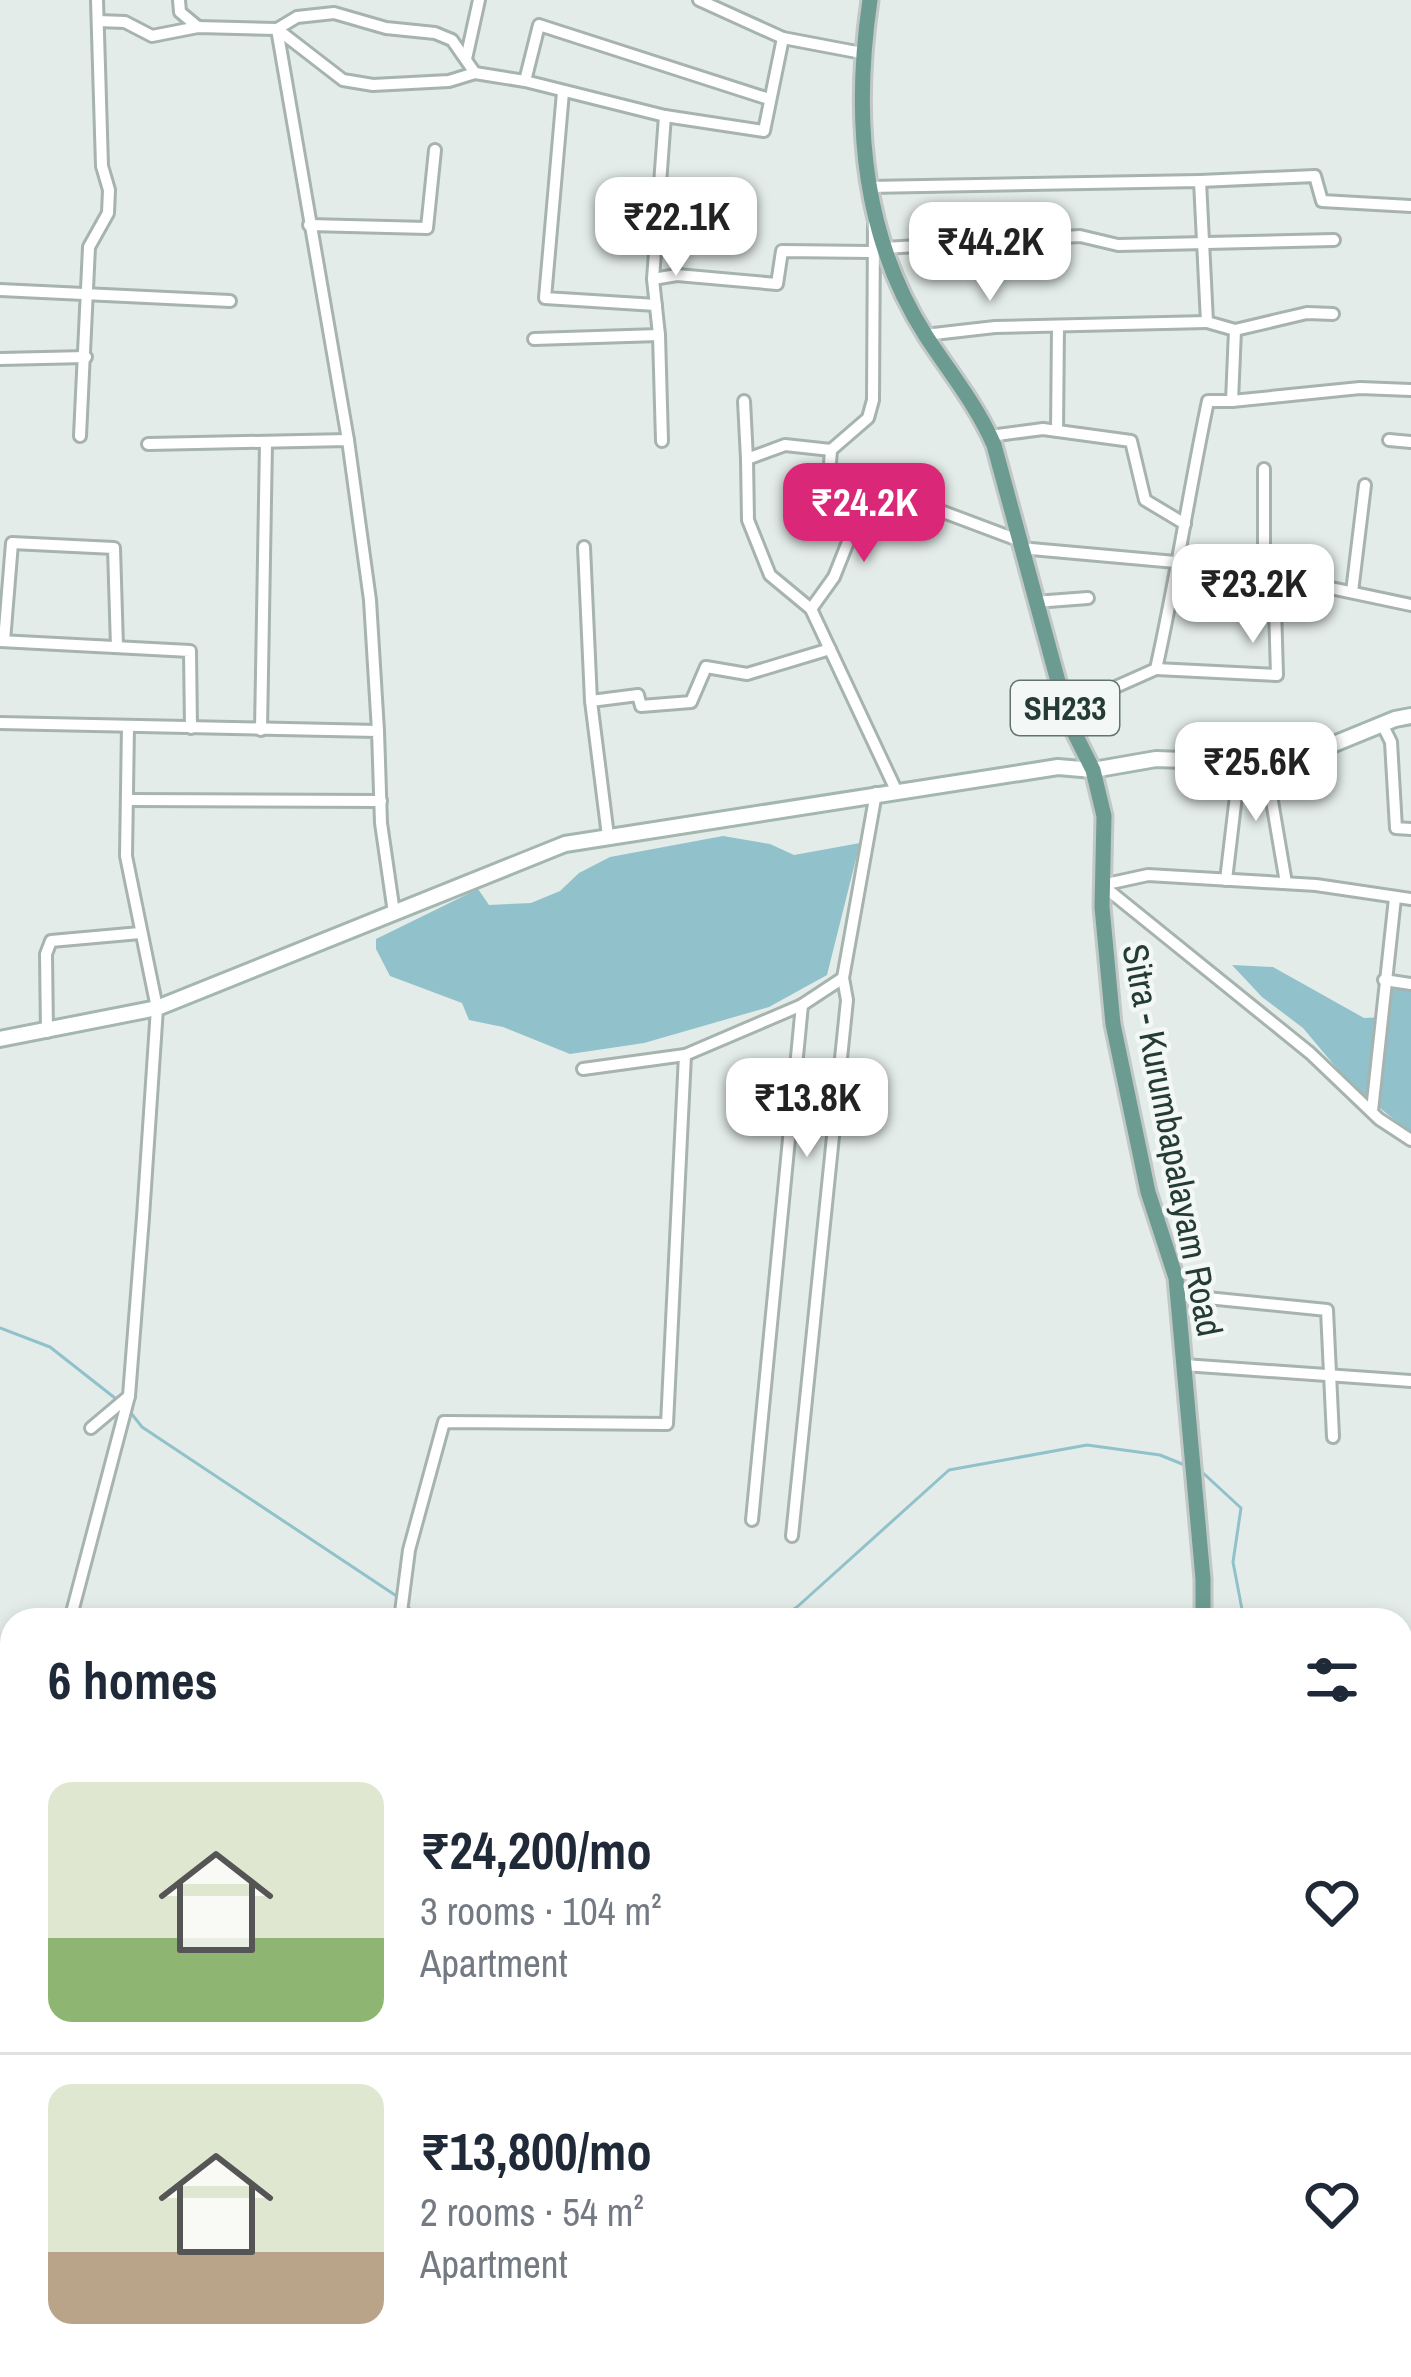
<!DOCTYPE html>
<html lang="en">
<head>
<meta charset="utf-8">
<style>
  :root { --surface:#fff; --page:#f6f6f7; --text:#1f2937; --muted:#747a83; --line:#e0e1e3; --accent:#db2777 }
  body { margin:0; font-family:"Archivo Narrow",sans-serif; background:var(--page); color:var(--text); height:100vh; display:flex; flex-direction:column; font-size:45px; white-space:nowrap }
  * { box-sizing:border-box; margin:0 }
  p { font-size:39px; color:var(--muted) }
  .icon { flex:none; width:66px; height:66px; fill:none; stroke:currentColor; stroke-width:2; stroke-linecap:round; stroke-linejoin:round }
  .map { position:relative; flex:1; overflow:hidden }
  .drawer { position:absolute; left:0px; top:1608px; width:1413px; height:771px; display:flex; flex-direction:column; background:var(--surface); border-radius:36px 36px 0 0; box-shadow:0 6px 18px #0003 }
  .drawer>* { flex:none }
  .price { position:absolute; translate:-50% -102px; padding:0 27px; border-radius:24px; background:#fff; color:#222; font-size:39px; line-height:78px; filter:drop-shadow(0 3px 6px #0008) }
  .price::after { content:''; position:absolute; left:50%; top:72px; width:36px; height:27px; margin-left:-18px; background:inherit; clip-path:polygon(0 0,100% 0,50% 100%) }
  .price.on { background:var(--accent); color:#fff }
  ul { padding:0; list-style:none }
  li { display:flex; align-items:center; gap:36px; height:300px; padding:0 48px }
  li+li { border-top:3px solid var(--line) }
  li span { display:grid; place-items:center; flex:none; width:336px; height:240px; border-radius:24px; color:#555 }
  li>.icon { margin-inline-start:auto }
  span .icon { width:144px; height:144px; fill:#fffc; stroke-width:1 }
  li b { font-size:51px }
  h2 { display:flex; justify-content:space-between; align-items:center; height:144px; padding:0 48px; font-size:51px }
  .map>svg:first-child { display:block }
  .water { fill:#91c1cb }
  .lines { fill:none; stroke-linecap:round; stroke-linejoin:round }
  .stream { stroke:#91c1cb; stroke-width:3 }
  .street-casing { stroke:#a6b3af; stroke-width:16 }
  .secondary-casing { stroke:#a3b6b0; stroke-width:20 }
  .primary-casing { stroke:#c2c8c6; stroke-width:21 }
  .street { stroke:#fff; stroke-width:10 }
  .secondary { stroke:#fff; stroke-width:14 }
  .primary { stroke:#6c9c91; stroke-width:15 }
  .labels { text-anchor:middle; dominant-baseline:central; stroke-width:9; stroke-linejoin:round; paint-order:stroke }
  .shield { fill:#f3f8f6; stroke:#63746f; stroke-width:3 }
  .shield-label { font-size:33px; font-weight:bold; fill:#253b35 }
  .street-label { font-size:36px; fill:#253b35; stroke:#f3f8f6 }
</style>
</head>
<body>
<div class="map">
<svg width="1411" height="2377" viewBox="0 0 1411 2377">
  <rect width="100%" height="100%" fill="#e3ece8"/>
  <g class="water">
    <polygon points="723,836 770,844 794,855 860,843 827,975 769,1007 644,1043 570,1054 503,1027 469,1020 462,1003 390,976 376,949 376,939 478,889 489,905 531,903 560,891 579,873 610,857"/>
    <polygon points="1232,965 1273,967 1364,1018 1387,1017 1392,989 1411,991 1411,1133 1350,1084 1303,1028 1262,997"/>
  </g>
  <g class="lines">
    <g class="stream">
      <polyline points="0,1328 50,1347 120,1402"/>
      <polyline points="127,1408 142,1427 398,1597"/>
      <polyline points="1202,1472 1241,1508 1233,1562 1244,1620"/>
      <polyline points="405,1604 422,1620"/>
      <polyline points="776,1620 797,1607 949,1470 1087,1445 1160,1455 1187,1466"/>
      <polyline points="1401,1722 1411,1727"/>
    </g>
    <defs>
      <g id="street">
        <polyline points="179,0 180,12 198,27"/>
        <polyline points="699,0 783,38"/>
        <polyline points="98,21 125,22 152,36 198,27 277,29 343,80 373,85 449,81 475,73 525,81 665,116 764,131 783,38 862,53"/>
        <polyline points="466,59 479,0"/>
        <polyline points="525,81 539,25 769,99"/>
        <polyline points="563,92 545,298 656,305"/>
        <polyline points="1200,181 1315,176 1322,201 1411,206"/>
        <path d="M869,187L1200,181L1207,322L1235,330L1232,401H1208C1189,491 1176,580 1156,669L1066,709"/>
        <polyline points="874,223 873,400 868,418 831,450 785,445 747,459 748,520 770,575 811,609 896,790"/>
        <polyline points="309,225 427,228 435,150"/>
        <polyline points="885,248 1080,236 1118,245 1334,240"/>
        <polyline points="653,279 677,275 777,284 782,251 871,252"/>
        <polyline points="0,290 230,301"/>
        <polyline points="1235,330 1307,313 1333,314"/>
        <polyline points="925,335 995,327 1207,322"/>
        <polyline points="534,339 659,335"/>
        <polyline points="0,359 86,357"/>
        <polyline points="744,401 747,459"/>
        <polyline points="1232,401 1360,388 1411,390"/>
        <polyline points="1057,431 1058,327"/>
        <polyline points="80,436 89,247 108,213 109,190 102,166 97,0"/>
        <polyline points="990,436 1043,429 1131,441 1145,500 1185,524"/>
        <polyline points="348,440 277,29 297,17 334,13 386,28 435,33 452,40 475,73"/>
        <polyline points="1389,440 1411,442"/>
        <polyline points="662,441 659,335 653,279 665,116"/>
        <polyline points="148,444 348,440 370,600 378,731"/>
        <polyline points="831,450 829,477 867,494 906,498 1018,540"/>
        <polyline points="584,547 591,701"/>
        <polyline points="1020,548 1231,567 1411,605"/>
        <polyline points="1258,572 1264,554 1264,469"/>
        <polyline points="1352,592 1365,485"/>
        <polyline points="1035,602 1088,598"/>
        <polyline points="811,609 834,577 867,494"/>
        <polyline points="0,641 190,651 191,728"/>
        <polyline points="4,641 12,543 114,548 117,647"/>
        <polyline points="1156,669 1277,675 1275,607 1173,596"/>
        <polyline points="0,723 378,731 381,823 394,913"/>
        <polyline points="1382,724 1391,742 1396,828 1411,829"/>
        <polyline points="261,730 266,443"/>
        <polyline points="1265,760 1286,883"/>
        <polyline points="128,800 381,801"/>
        <polyline points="608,836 591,701 638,695 641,706 691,702 706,667 747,674 830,649"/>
        <polyline points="1226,880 1240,762"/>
        <polyline points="1102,885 1310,1053 1379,1119 1411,1140"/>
        <polyline points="1102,885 1148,875 1316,885 1411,899"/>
        <polyline points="1384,980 1411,984"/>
        <polyline points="47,1032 46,954 51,941 140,933"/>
        <polyline points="583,1069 685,1055 802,1005 843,978"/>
        <polyline points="1372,1111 1395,898"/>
        <polyline points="1177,1295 1327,1310 1333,1437"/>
        <polyline points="1184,1365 1411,1381"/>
        <polyline points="91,1428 129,1396"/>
        <polyline points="752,1520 802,1005"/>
        <polyline points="792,1536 847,1000 843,978 876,793"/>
        <polyline points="70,1620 129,1396 143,1217 157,1008 126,856 128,726"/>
        <polyline points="400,1620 409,1550 444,1422 667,1424 685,1055"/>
        <polyline points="0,1756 12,1756"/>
        <polyline points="0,1791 12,1790"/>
        <polyline points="0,1960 12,1959"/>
        <polyline points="0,2240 12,2238"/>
        <polyline points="66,2367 66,2377"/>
        <polyline points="220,2377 220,2367"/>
        <polyline points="373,2377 373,2367"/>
        <polyline points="607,2377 614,2369 657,2377"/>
      </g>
      <polyline id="secondary" points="0,1039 157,1008 565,844 1058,767 1093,770 1156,759 1240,762 1307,755 1395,719 1411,716"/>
      <g id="primary">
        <path d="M870,0C853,116 861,235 926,336C950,373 976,404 994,445L1069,722L1093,770L1104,816L1102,907L1113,1024L1148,1192L1176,1278L1203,1579V1620"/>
        <polyline points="994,2377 996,2367"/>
      </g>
    </defs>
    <use href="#street" class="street-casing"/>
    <use href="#secondary" class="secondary-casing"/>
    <use href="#primary" class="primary-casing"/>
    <use href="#street" class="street"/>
    <use href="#secondary" class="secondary"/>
    <use href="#primary" class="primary"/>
  </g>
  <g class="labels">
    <rect class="shield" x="1011" y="681" width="108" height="54" rx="9"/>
    <g class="shield-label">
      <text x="1065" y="708">SH233</text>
    </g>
    <g class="street-label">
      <text transform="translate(1173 1140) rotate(79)">Sitra - Kurumbapalayam Road</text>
    </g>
  </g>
</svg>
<b class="price" style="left:676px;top:279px">₹22.1K</b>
<b class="price" style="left:990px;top:304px">₹44.2K</b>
<b class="price on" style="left:864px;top:565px">₹24.2K</b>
<b class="price" style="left:1253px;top:646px">₹23.2K</b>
<b class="price" style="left:1256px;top:824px">₹25.6K</b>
<b class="price" style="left:807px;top:1160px">₹13.8K</b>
<section class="drawer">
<h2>6 homes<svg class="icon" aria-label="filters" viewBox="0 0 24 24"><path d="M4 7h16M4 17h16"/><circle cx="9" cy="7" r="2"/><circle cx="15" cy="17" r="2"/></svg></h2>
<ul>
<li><span style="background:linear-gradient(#dfe7d0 65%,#8fb573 0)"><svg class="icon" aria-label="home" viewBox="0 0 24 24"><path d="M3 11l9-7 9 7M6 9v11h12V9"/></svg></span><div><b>₹24,200/mo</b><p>3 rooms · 104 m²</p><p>Apartment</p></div><svg class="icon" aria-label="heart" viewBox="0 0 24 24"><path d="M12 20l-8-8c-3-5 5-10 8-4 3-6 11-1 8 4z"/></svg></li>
<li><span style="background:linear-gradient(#dfe7d0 70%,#b9a48a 0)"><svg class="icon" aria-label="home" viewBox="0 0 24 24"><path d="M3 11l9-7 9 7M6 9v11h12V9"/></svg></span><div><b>₹13,800/mo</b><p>2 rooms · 54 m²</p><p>Apartment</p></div><svg class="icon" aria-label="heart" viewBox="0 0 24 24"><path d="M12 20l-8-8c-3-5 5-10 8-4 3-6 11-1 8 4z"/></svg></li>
</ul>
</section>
</div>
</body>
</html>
